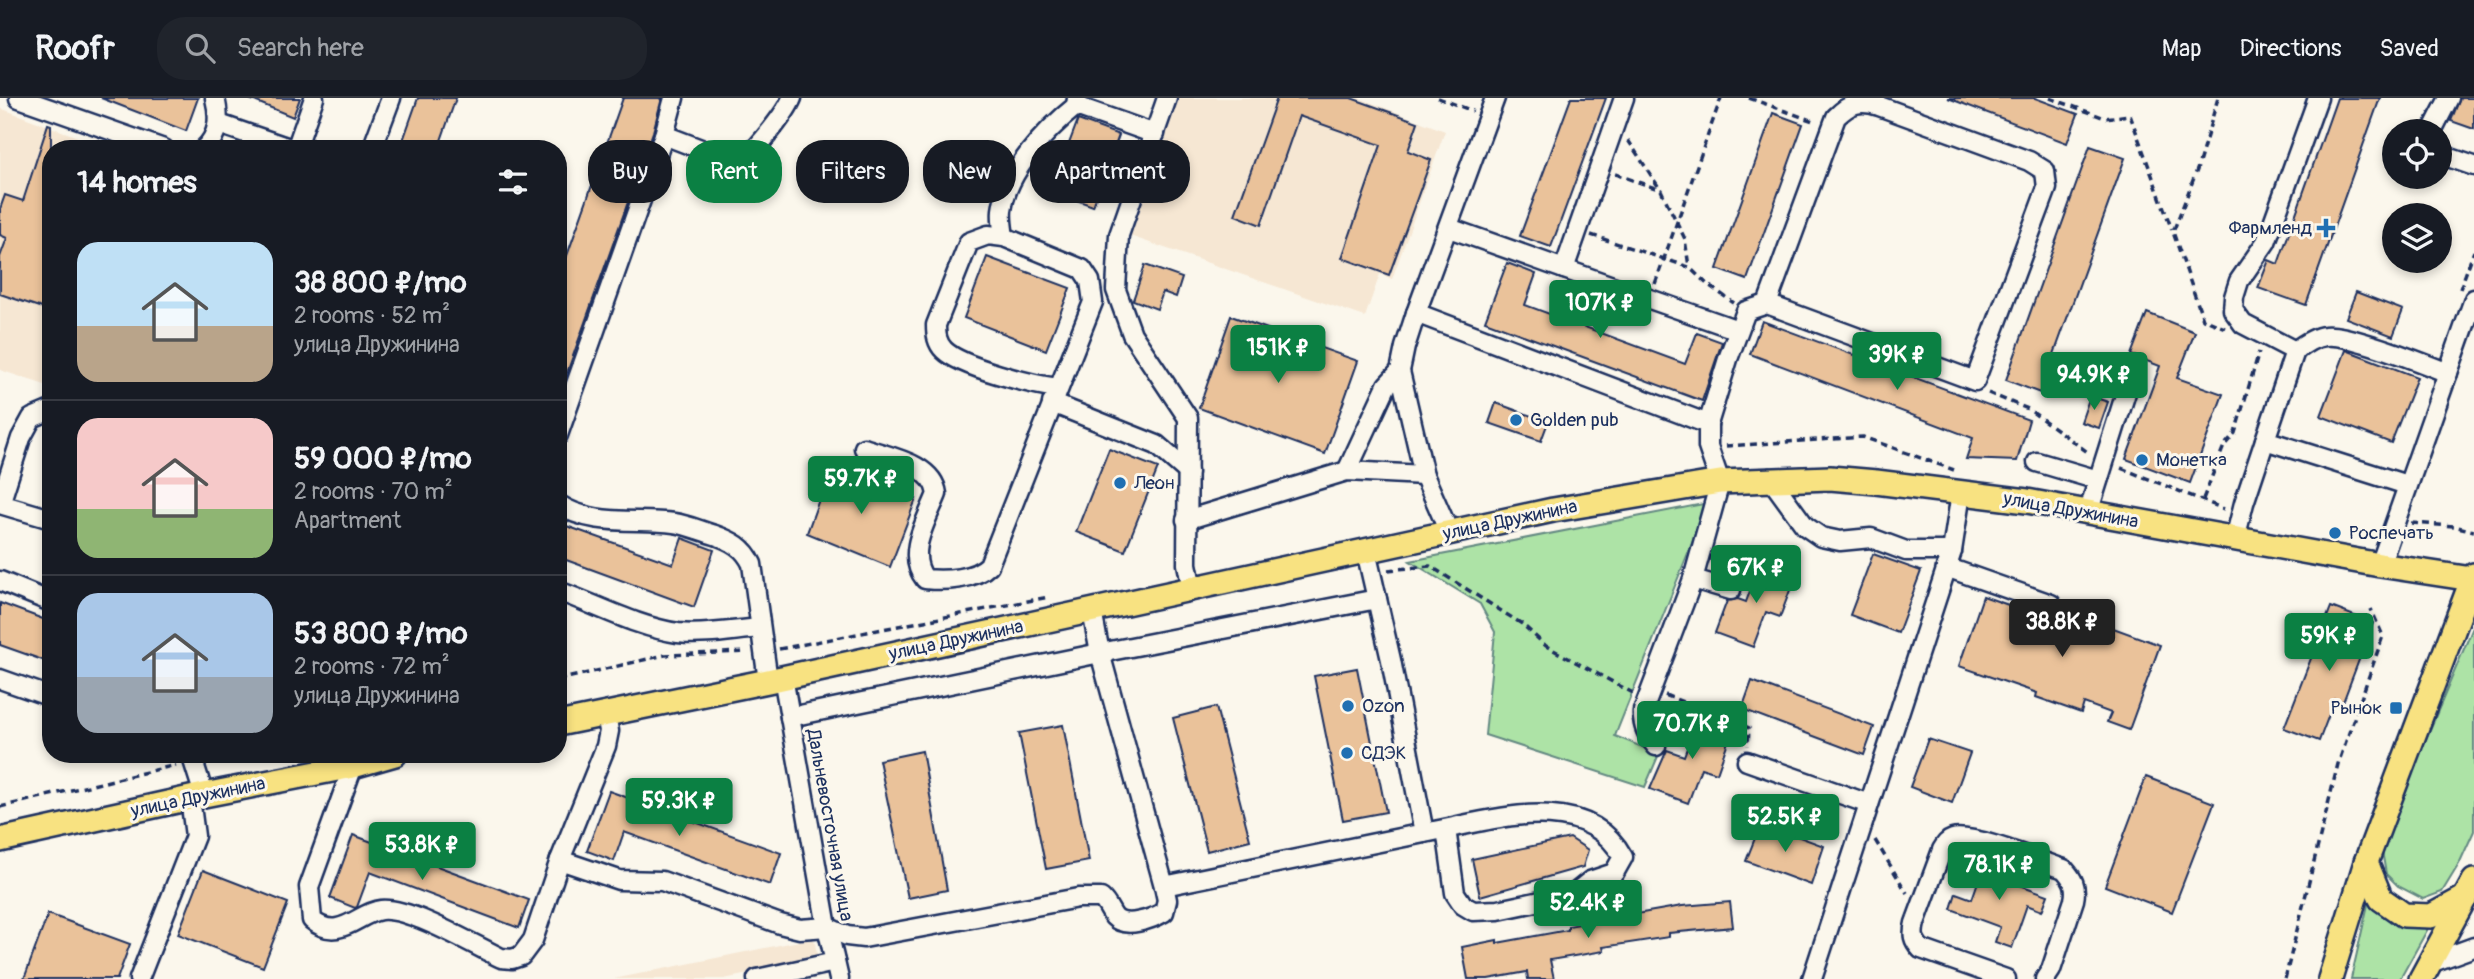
<!DOCTYPE html>
<html lang="en">
<head>
<meta charset="utf-8">
<style>
  :root { --surface:#171b24; --page:#20242c; --text:#f1f3f6; --muted:#9ea1a6; --line:#363941; --accent:#0b8043 }
  body { margin:0; font-family:Pangolin,sans-serif; background:var(--page); color:var(--text); height:100vh; display:flex; flex-direction:column; font-size:26px; white-space:nowrap }
  * { box-sizing:border-box; margin:0 }
  p { font-size:23px; color:var(--muted) }
  .icon { flex:none; width:38px; height:38px; fill:none; stroke:currentColor; stroke-width:2; stroke-linecap:round; stroke-linejoin:round }
  .map { position:relative; flex:1; overflow:hidden }
  .drawer { position:absolute; left:42px; top:42px; width:525px; height:623px; display:flex; flex-direction:column; background:var(--surface); border-radius:28px; box-shadow:0 4px 10px #0003 }
  .drawer>* { flex:none }
  .hud { position:absolute; left:588px; top:42px; width:665px; height:63px; display:flex; gap:14px }
  .fabs { position:absolute; left:2382px; top:21px; display:grid; gap:14px }
  .fabs a { display:grid; place-items:center; width:70px; height:70px; border-radius:50%; background:var(--surface); box-shadow:0 4px 10px #0003; font-size:35px }
  .price { position:absolute; translate:-50% -60px; padding:0 16px; border-radius:7px; background:var(--accent); color:#fff; font-size:23px; line-height:46px; filter:drop-shadow(0 2px 4px #0008) }
  .price::after { content:''; position:absolute; left:50%; top:42px; width:21px; height:16px; margin-left:-10px; background:inherit; clip-path:polygon(0 0,100% 0,50% 100%) }
  .price.active { background:#222; color:#fff }
  ul { padding:0; list-style:none }
  li { display:flex; align-items:center; gap:21px; height:175px; padding:0 35px }
  li+li { border-top:2px solid var(--line) }
  li span { display:grid; place-items:center; flex:none; width:196px; height:140px; border-radius:21px; color:#555 }
  li>.icon { margin-inline-start:auto }
  span .icon { width:84px; height:84px; fill:#fffc; stroke-width:1 }
  li b { font-size:30px }
  h2 { display:flex; justify-content:space-between; align-items:center; height:84px; padding:0 35px; font-size:30px }
  .chip { padding:0 24px; border-radius:28px; background:var(--surface); box-shadow:0 4px 10px #0003; font-size:24px; line-height:63px }
  .chip.active { background:var(--accent); color:#fff }
  header { display:flex; align-items:center; gap:42px; box-sizing:border-box; height:98px; padding:0 35px; background:var(--surface); border-bottom:2px solid var(--line) }
  header strong { font-size:33px }
  nav { display:flex; gap:38px; margin-inline-start:auto; font-size:24px }
  .search { width:490px; height:63px; background:var(--page); display:flex; align-items:center; gap:18px; box-sizing:border-box; padding:0 24px; border-radius:28px; color:var(--muted); font-size:26px }
  .map>svg:first-child { display:block }
  .built { fill:#f6e7d3 }
  .green { fill:#ade3a6; stroke:#648982; stroke-width:2 }
  .building { fill:#eac29a; stroke:#1b2f5e; stroke-width:2 }
  .lines { fill:none; stroke-linecap:round; stroke-linejoin:round }
  .minor-casing { stroke:#1b2f5e; stroke-width:23 }
  .major-casing { stroke:#1b2f5e; stroke-width:28 }
  .path { stroke:#1b2f5e; stroke-width:3.5; stroke-dasharray:7 5; stroke-linecap:butt }
  .minor { stroke:#fbf7ec; stroke-width:18 }
  .major { stroke:#f8e281; stroke-width:23 }
  .poi-dot { fill:#1f6fb2; stroke:#fbf7ec; stroke-width:2.5 }
  .labels { text-anchor:middle; dominant-baseline:central; stroke-width:6; stroke-linejoin:round; paint-order:stroke }
  .poi-label { font-size:19px; fill:#1b2f5e; stroke:#fbf7ec; text-anchor:start }
  .street-label { font-size:19px; fill:#1b2f5e; stroke:#fbf7ec }
</style>
</head>
<body>
<header>
<strong>Roofr</strong>
<div class="search"><svg class="icon" aria-label="search" viewBox="0 0 24 24"><circle cx="10" cy="10" r="6"/><path d="M15 15l6 6"/></svg>Search here</div>
<nav><a>Map</a><a>Directions</a><a>Saved</a></nav>
</header>
<div class="map">
<svg width="2474" height="881" viewBox="0 0 2474 881">
  <rect width="100%" height="100%" fill="#fbf7ec"/>
  <filter id="ink" filterUnits="userSpaceOnUse"><feTurbulence type="fractalNoise" baseFrequency=".0143" numOctaves="2"/><feDisplacementMap in="SourceGraphic" scale="14" xChannelSelector="R" yChannelSelector="G"/><feConvolveMatrix kernelMatrix="1 2 1 2 8 2 1 2 1" color-interpolation-filters="sRGB"/></filter>
  <g filter="url(#ink)">
    <g class="built">
      <polygon points="1177,0 1359,0 1445,33 1392,181 1380,176 1365,219 1127,137"/>
      <polygon points="0,10 110,51 51,51 51,289 0,272"/>
      <polygon points="814,840 818,862 724,881 614,881"/>
    </g>
    <g class="green">
      <polygon points="1708,405 1615,638 1659,656 1645,689 1485,637 1495,534 1480,506 1410,463"/>
      <polygon points="2474,527 2474,733 2459,766 2442,794 2423,801 2398,788 2386,776 2382,753 2397,710"/>
      <path d="M2369,802C2390,827 2398,830 2430,827L2400,881H2351Z"/>
    </g>
    <g class="building">
      <polygon points="101,0 198,0 186,33"/>
      <polygon points="247,0 300,0 293,19"/>
      <polygon points="418,0 456,0 438,51 400,51"/>
      <polygon points="623,0 662,0 653,34 558,300 558,183"/>
      <polygon points="1277,0 1351,0 1418,24 1408,53 1431,62 1389,177 1342,160 1381,47 1299,18 1261,127 1235,117"/>
      <polygon points="1571,0 1606,0 1551,149 1520,138"/>
      <polygon points="1948,0 2035,0 2078,16 2067,45"/>
      <polygon points="2337,0 2380,0 2306,207 2258,190 2269,162 2278,166"/>
      <polygon points="2460,0 2474,0 2474,31 2451,23"/>
      <polygon points="1773,15 1803,26 1747,182 1717,171"/>
      <polygon points="1078,22 1119,37 1093,108 1051,93"/>
      <polygon points="48,26 51,27 51,204 48,212 0,196 0,159 7,140 0,137 0,111 5,97 23,103"/>
      <polygon points="2090,48 2125,60 2040,295 2006,282"/>
      <polygon points="987,159 1070,190 1046,252 964,220"/>
      <polygon points="1507,165 1536,176 1525,207 1685,266 1697,235 1722,244 1702,303 1485,223"/>
      <polygon points="1145,167 1182,180 1176,199 1163,194 1157,211 1133,202"/>
      <polygon points="2356,194 2403,212 2393,238 2346,220"/>
      <polygon points="2147,215 2195,234 2177,280 2223,296 2190,385 2126,361 2160,268 2131,257"/>
      <polygon points="1231,218 1358,263 1325,356 1199,310"/>
      <polygon points="1762,223 2029,322 2017,363 1966,361 1973,340 1750,256"/>
      <polygon points="2346,252 2417,279 2391,345 2321,318"/>
      <polygon points="2090,298 2108,304 2099,330 2081,324"/>
      <polygon points="1496,305 1548,324 1541,343 1489,325"/>
      <polygon points="1109,351 1158,370 1125,453 1076,434"/>
      <polygon points="831,368 916,401 890,469 807,435"/>
      <polygon points="558,425 673,466 682,440 714,452 694,509 558,459"/>
      <polygon points="1873,456 1921,473 1898,535 1850,517"/>
      <polygon points="1761,463 1796,476 1780,519 1766,514 1753,549 1715,535 1727,503 1738,501 1746,504"/>
      <polygon points="1983,498 2062,526 2067,513 2160,547 2129,632 2107,624 2111,615 2084,605 2081,615 2036,599 2037,595 1959,568"/>
      <polygon points="0,505 51,524 51,565 0,547"/>
      <polygon points="2331,509 2373,525 2343,604 2335,601 2319,643 2284,630"/>
      <polygon points="1357,570 1386,714 1343,722 1314,578"/>
      <polygon points="1752,583 1874,629 1864,657 1742,611"/>
      <polygon points="1216,609 1250,742 1207,753 1173,620"/>
      <polygon points="1698,620 1732,632 1717,675 1701,670 1688,705 1650,691 1667,652 1684,658"/>
      <polygon points="1063,627 1089,763 1046,771 1019,635"/>
      <polygon points="1928,641 1970,655 1952,705 1910,689"/>
      <polygon points="922,653 947,792 908,800 879,662"/>
      <polygon points="2146,679 2214,705 2172,814 2105,788"/>
      <polygon points="609,693 781,755 770,787 624,734 614,763 587,753"/>
      <polygon points="1761,725 1824,748 1811,787 1746,763"/>
      <polygon points="353,737 529,802 519,830 370,774 357,809 355,810 330,800"/>
      <polygon points="1570,740 1588,752 1583,769 1480,798 1472,761"/>
      <polygon points="1987,758 2005,765 2000,780 2048,797 2042,813 2027,807 2012,850 1995,844 2000,829 1951,811 1956,795 1972,801"/>
      <polygon points="203,772 288,805 263,869 178,836"/>
      <polygon points="1730,804 1733,829 1669,835 1669,839 1603,849 1604,853 1550,862 1554,881 1528,881 1527,874 1488,881 1468,881 1462,849 1497,842 1497,845 1568,832 1568,828 1682,808"/>
      <polygon points="48,816 130,846 117,881 24,881"/>
    </g>
    <g class="lines">
      <defs>
        <g id="minor">
          <polyline points="19,0 164,51"/>
          <polyline points="1077,0 1076,8 1155,36"/>
          <polyline points="1167,0 1119,137 1116,192 1132,236 1188,320 1187,466 1192,491"/>
          <polyline points="1624,0 1564,171 1738,232"/>
          <polyline points="2318,0 2266,144 2239,183 2234,199 2233,212 2243,226 2295,253 2265,342 2407,387"/>
          <polyline points="219,26 292,51"/>
          <polyline points="2432,33 2449,0"/>
          <polyline points="664,37 674,0"/>
          <path d="M204,51C219,37 220,20 215,0"/>
          <polyline points="296,51 314,0"/>
          <polyline points="372,51 391,0"/>
          <polyline points="2440,51 2448,59 2474,68"/>
          <polyline points="1449,130 1564,171"/>
          <path d="M1004,139C1003,131 1001,121 1002,112C1007,73 1046,32 1076,8"/>
          <path d="M1416,215L1708,326V349L1720,384L1693,481L1643,613C1642,627 1647,637 1656,648"/>
          <path d="M2295,253C2304,246 2314,239 2325,238C2348,235 2423,265 2448,275"/>
          <polyline points="1052,305 1157,347 1188,374"/>
          <path d="M1708,326L1728,261L1746,213L1767,206L1975,283L2047,90L2045,73L2029,63L1879,8C1860,2 1850,5 1836,19L1767,206"/>
          <path d="M558,337L664,37L732,63C738,63 743,62 748,58C760,47 786,15 792,0"/>
          <path d="M864,350C888,359 933,365 937,396C927,422 905,456 925,481C945,483 974,482 989,467L1093,204L1090,183L1082,171L1004,139L988,137L969,144L936,227C936,237 937,245 944,252C961,269 1033,287 1058,290"/>
          <polyline points="2037,364 2098,382"/>
          <polyline points="1347,373 1387,287 1400,273"/>
          <polyline points="1770,380 1805,428 1821,439 1840,443 1871,440 1906,453 1952,453"/>
          <polyline points="0,406 21,340 32,320 51,312"/>
          <polyline points="0,406 51,421"/>
          <path d="M558,406C592,429 636,420 674,425C688,427 701,433 715,437C732,443 744,449 752,466L768,583"/>
          <polyline points="2088,415 2134,269"/>
          <polyline points="1186,422 1347,373 1424,377"/>
          <polyline points="1449,434 1424,377 1400,273 1405,249 1416,215 1495,0"/>
          <polyline points="2235,441 2244,405 2265,342"/>
          <polyline points="2380,467 2474,201"/>
          <polyline points="1946,469 2051,506"/>
          <polyline points="1693,481 1731,492"/>
          <polyline points="0,483 51,504"/>
          <path d="M558,493C597,507 637,529 678,535C705,538 734,532 760,530"/>
          <polyline points="1092,513 1100,555 1377,501"/>
          <polyline points="783,579 827,829 839,881"/>
          <polyline points="0,581 51,599"/>
          <polyline points="790,619 1100,555 1164,788 1424,735 1391,562 1366,453"/>
          <polyline points="191,656 204,697"/>
          <polyline points="1747,663 1869,706"/>
          <path d="M353,668L309,789L312,822C339,845 359,814 381,812C409,809 474,847 501,860L512,861L521,858L533,842L560,762L606,648L609,633L606,616"/>
          <path d="M1424,735C1487,724 1585,689 1623,759L1614,775L1590,783L1574,796L1498,812L1473,813L1463,807L1455,795L1446,731"/>
          <path d="M560,762L619,782L662,783L780,826L800,831L827,829L847,838L864,840L1078,800H1101C1107,805 1109,812 1114,819C1125,831 1152,821 1164,814L1167,802L1164,788"/>
          <polyline points="2430,865 2474,849"/>
          <polyline points="139,881 195,738 190,700"/>
          <polyline points="757,881 835,864"/>
          <polyline points="1812,881 1952,453 1961,395"/>
          <path d="M2006,881L1921,851C1913,842 1912,837 1915,825L1942,752C1945,747 1947,743 1953,741C1971,735 2042,764 2064,771C2073,781 2077,788 2074,802L2051,872L2045,881"/>
        </g>
        <g id="major">
          <polyline points="558,626 768,583 1553,412 1720,384 1830,380 1876,384 2027,403 2380,467 2472,481"/>
          <polyline points="0,742 204,697 353,668 395,656"/>
          <polyline points="2366,764 2381,801 2404,817 2431,818 2466,799"/>
          <polyline points="2330,881 2366,764 2474,477"/>
          <polyline points="2421,881 2474,783"/>
        </g>
      </defs>
      <use href="#minor" class="minor-casing"/>
      <use href="#major" class="major-casing"/>
      <g class="path">
        <polyline points="1438,0 1473,13"/>
        <polyline points="1749,0 1816,24"/>
        <polyline points="2050,0 2105,20 2130,17 2172,132"/>
        <polyline points="2218,0 2197,72 2173,134 2203,221 2225,230"/>
        <polyline points="1628,42 1660,91"/>
        <polyline points="1615,76 1661,92 1685,141 1689,169"/>
        <polyline points="1591,137 1689,169 1707,186 1734,205"/>
        <polyline points="1655,186 1721,0"/>
        <polyline points="2460,191 2474,153"/>
        <polyline points="1988,295 2028,311 2089,355"/>
        <polyline points="1726,348 1863,339 1954,372"/>
        <polyline points="2121,370 2224,411"/>
        <polyline points="2203,401 2224,348 2235,335 2259,254"/>
        <polyline points="2411,425 2454,428 2474,433"/>
        <polyline points="1388,472 1430,468 1522,526 1546,548 1633,595"/>
        <polyline points="779,551 1049,499"/>
        <polyline points="558,582 665,557 747,554"/>
        <polyline points="1665,597 1749,630 1748,648"/>
        <polyline points="1662,610 1670,614 1666,631"/>
        <polyline points="208,660 223,656"/>
        <polyline points="0,709 176,667"/>
        <polyline points="1875,742 1907,795"/>
        <polyline points="2285,881 2338,666 2383,538 2371,511"/>
      </g>
      <use href="#minor" class="minor"/>
      <use href="#major" class="major"/>
    </g>
  </g>
  <g class="poi-dot">
    <path d="M2322.5 119.5h7v7h7v7h-7v7h-7v-7h-7v-7h7z"/>
    <circle cx="1516" cy="322" r="7"/>
    <circle cx="2142" cy="362" r="7"/>
    <circle cx="1120" cy="385" r="7"/>
    <circle cx="2335" cy="435" r="7"/>
    <circle cx="1348" cy="608" r="7"/>
    <rect x="2389" y="603" width="14" height="14" rx="3.5"/>
    <circle cx="1347" cy="655" r="7"/>
  </g>
  <g class="labels">
    <g class="poi-label">
      <text x="2312" y="130" text-anchor="end">Фармленд</text>
      <text x="1530" y="322">Golden pub</text>
      <text x="2156" y="362">Монетка</text>
      <text x="1134" y="385">Леон</text>
      <text x="2349" y="435">Роспечать</text>
      <text x="1362" y="608">Ozon</text>
      <text x="2382" y="610" text-anchor="end">Рынок</text>
      <text x="1361" y="655">СДЭК</text>
    </g>
    <g class="street-label">
      <text transform="translate(2071 412) rotate(10)">улица Дружинина</text>
      <text transform="translate(1510 422) rotate(-12)">улица Дружинина</text>
      <text transform="translate(956 542) rotate(-12)">улица Дружинина</text>
      <text transform="translate(198 699) rotate(-12)">улица Дружинина</text>
      <text transform="translate(830 727) rotate(80)">Дальневосточная улица</text>
    </g>
  </g>
</svg>
<div class="fabs">
<a><svg class="icon" aria-label="locate" viewBox="0 0 24 24"><circle cx="12" cy="12" r="6"/><path d="M12 2v4M12 18v4M2 12h4M18 12h4"/></svg></a>
<a><svg class="icon" aria-label="layers" viewBox="0 0 24 24"><path d="M12 4l9 5-9 5-9-5zM3 14l9 5 9-5"/></svg></a>
</div>
<b class="price" style="left:1600px;top:242px">107K ₽</b>
<b class="price" style="left:1278px;top:287px">151K ₽</b>
<b class="price" style="left:1897px;top:294px">39K ₽</b>
<b class="price" style="left:2094px;top:314px">94.9K ₽</b>
<b class="price" style="left:861px;top:418px">59.7K ₽</b>
<b class="price" style="left:1756px;top:507px">67K ₽</b>
<b class="price active" style="left:2062px;top:561px">38.8K ₽</b>
<b class="price" style="left:2329px;top:575px">59K ₽</b>
<b class="price" style="left:1692px;top:663px">70.7K ₽</b>
<b class="price" style="left:679px;top:740px">59.3K ₽</b>
<b class="price" style="left:1785px;top:756px">52.5K ₽</b>
<b class="price" style="left:422px;top:784px">53.8K ₽</b>
<b class="price" style="left:1999px;top:804px">78.1K ₽</b>
<b class="price" style="left:1588px;top:842px">52.4K ₽</b>
<div class="hud">
<a class="chip">Buy</a>
<a class="chip active">Rent</a>
<a class="chip">Filters</a>
<a class="chip">New</a>
<a class="chip">Apartment</a>
</div>
<section class="drawer">
<h2>14 homes<svg class="icon" aria-label="filters" viewBox="0 0 24 24"><path d="M4 7h16M4 17h16"/><circle cx="9" cy="7" r="2"/><circle cx="15" cy="17" r="2"/></svg></h2>
<ul>
<li><span style="background:linear-gradient(#bfe0f5 60%,#b9a48a 0)"><svg class="icon" aria-label="home" viewBox="0 0 24 24"><path d="M3 11l9-7 9 7M6 9v11h12V9"/></svg></span><div><b>38 800 ₽/mo</b><p>2 rooms · 52 m²</p><p>улица Дружинина</p></div></li>
<li><span style="background:linear-gradient(#f6c9c9 65%,#8fb573 0)"><svg class="icon" aria-label="home" viewBox="0 0 24 24"><path d="M3 11l9-7 9 7M6 9v11h12V9"/></svg></span><div><b>59 000 ₽/mo</b><p>2 rooms · 70 m²</p><p>Apartment</p></div></li>
<li><span style="background:linear-gradient(#a9c7e8 60%,#9aa5b1 0)"><svg class="icon" aria-label="home" viewBox="0 0 24 24"><path d="M3 11l9-7 9 7M6 9v11h12V9"/></svg></span><div><b>53 800 ₽/mo</b><p>2 rooms · 72 m²</p><p>улица Дружинина</p></div></li>
</ul>
</section>
</div>
</body>
</html>
